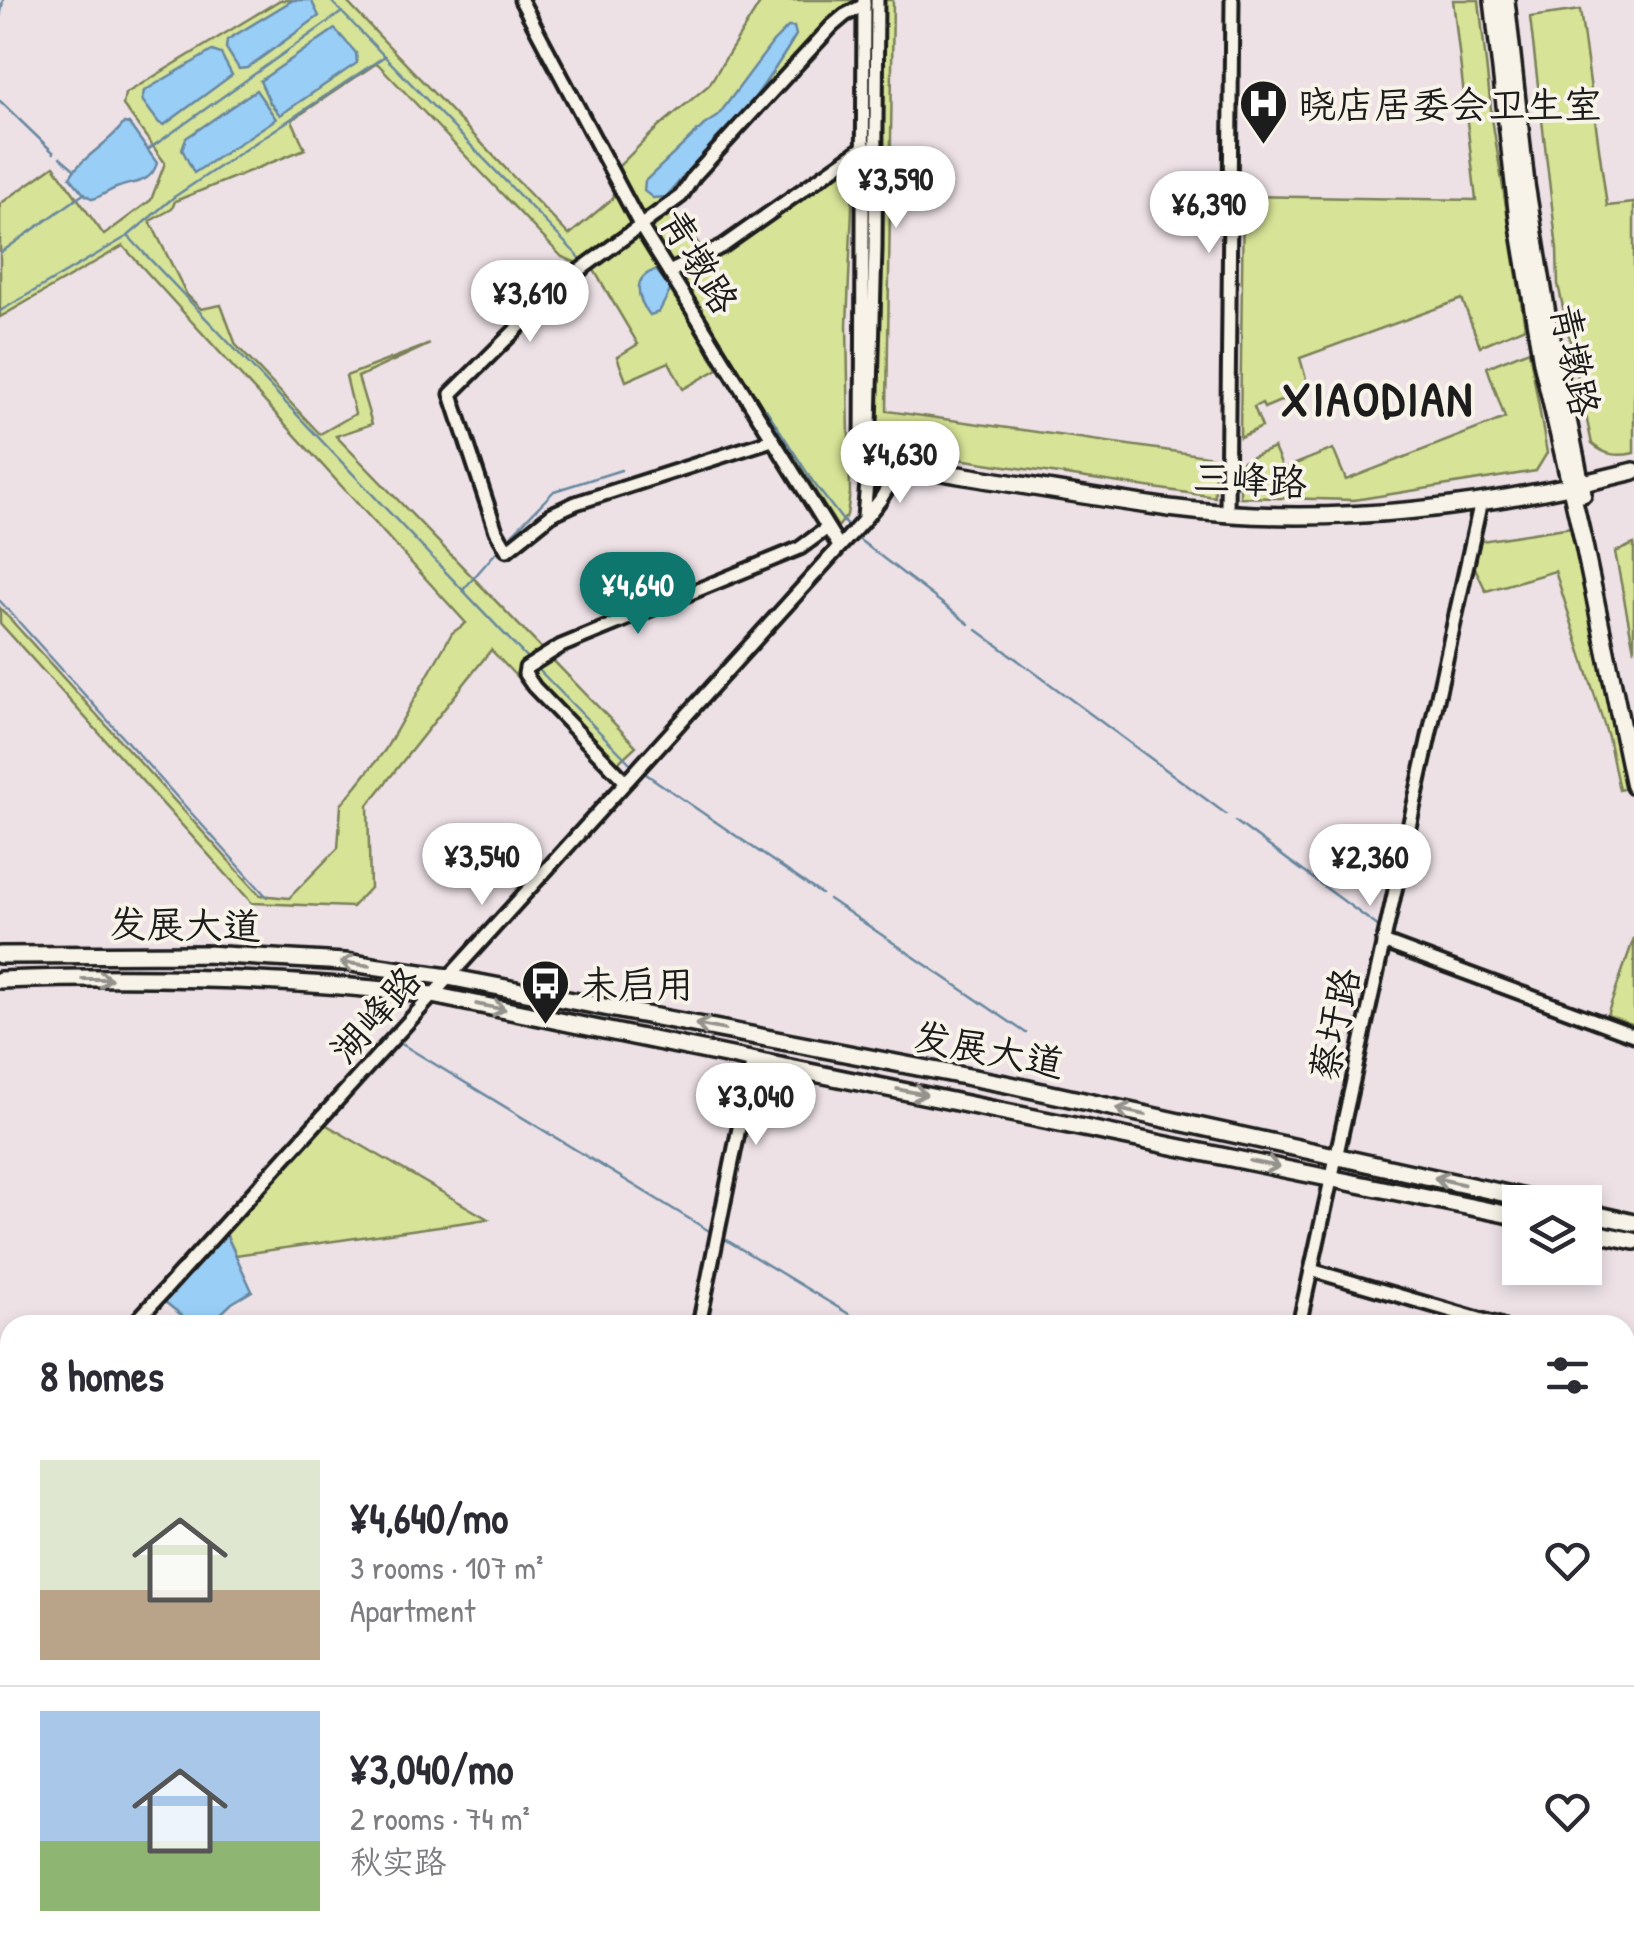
<!DOCTYPE html>
<html lang="en">
<head>
<meta charset="utf-8">
<style>
  :root { --surface:#fff; --page:#f7f7f7; --text:#2b2b33; --muted:#7c7c81; --line:#e1e1e2; --accent:#0f766e }
  body { margin:0; font-family:"Patrick Hand","LXGW WenKai TC",sans-serif; background:var(--page); color:var(--text); height:100vh; display:flex; flex-direction:column; font-size:38px; white-space:nowrap }
  * { box-sizing:border-box; margin:0 }
  p { font-size:32px; color:var(--muted) }
  .icon { flex:none; width:55px; height:55px; fill:none; stroke:currentColor; stroke-width:2; stroke-linecap:round; stroke-linejoin:round }
  .map { position:relative; flex:1; overflow:hidden }
  .sheet { position:absolute; left:0px; top:1315px; width:1635px; height:640px; display:flex; flex-direction:column; background:var(--surface); border-radius:30px 30px 0 0; box-shadow:0 5px 15px #0003 }
  .sheet>* { flex:none }
  .buttons { position:absolute; left:1502px; top:1185px; display:grid; gap:20px }
  .buttons a { display:grid; place-items:center; width:100px; height:100px; border-radius:0px; background:var(--surface); box-shadow:0 5px 15px #0003; font-size:50px }
  .price { position:absolute; translate:-50% -85px; padding:0 22px; border-radius:35px; background:#fff; color:#222; font-size:32px; line-height:65px; filter:drop-shadow(0 2px 5px #0008) }
  .price::after { content:''; position:absolute; left:50%; top:60px; width:30px; height:22px; margin-left:-15px; background:inherit; clip-path:polygon(0 0,100% 0,50% 100%) }
  .price.on { background:var(--accent); color:#fff }
  ul { padding:0; list-style:none }
  li { display:flex; align-items:center; gap:30px; height:250px; padding:0 40px }
  li+li { border-top:2px solid var(--line) }
  li span { display:grid; place-items:center; flex:none; width:280px; height:200px; border-radius:0px; color:#555 }
  li>.icon { margin-inline-start:auto }
  span .icon { width:120px; height:120px; fill:#fffc; stroke-width:1 }
  li b { font-size:42px }
  h2 { display:flex; justify-content:space-between; align-items:center; height:120px; padding:0 40px; font-size:42px }
  .map>svg:first-child { display:block }
  .green { fill:#d7e396; stroke:#7a8059; stroke-width:2.5 }
  .water { fill:#99cef7; stroke:#67879f; stroke-width:2.5 }
  .lines { fill:none; stroke-linecap:round; stroke-linejoin:round }
  .stream { stroke:#67879f; stroke-width:2.5 }
  .minor-casing { stroke:#1c1c1c; stroke-width:19 }
  .major-casing { stroke:#1c1c1c; stroke-width:22 }
  .highway-casing { stroke:#1c1c1c; stroke-width:25 }
  .minor { stroke:#f7f3e8; stroke-width:11 }
  .major { stroke:#f7f3e8; stroke-width:15 }
  .highway { stroke:#f7f3e8; stroke-width:18 }
  .oneway { stroke:#94928c }
  .labels { text-anchor:middle; dominant-baseline:central; stroke-width:8; stroke-linejoin:round; paint-order:stroke }
  .poi-label { font-size:38px; fill:#1c1c1c; stroke:#f7f3e8; text-anchor:start }
  .street-label { font-size:38px; fill:#1c1c1c; stroke:#f7f3e8 }
  .district-label { font-size:48px; font-weight:bold; letter-spacing:2.5px; fill:#1c1c1c; stroke:#f7f3e8 }
</style>
</head>
<body>
<div class="map">
<svg width="1634" height="1955" viewBox="0 0 1634 1955">
  <rect width="100%" height="100%" fill="#ede1e6"/>
  <filter id="ink" filterUnits="userSpaceOnUse"><feTurbulence type="fractalNoise" baseFrequency=".01" numOctaves="2"/><feDisplacementMap in="SourceGraphic" scale="20" xChannelSelector="R" yChannelSelector="G"/><feConvolveMatrix kernelMatrix="1 2 1 2 8 2 1 2 1" color-interpolation-filters="sRGB"/></filter>
  <g filter="url(#ink)">
    <g class="green">
      <polygon points="280,0 345,0 569,235 612,199 619,166 656,129 709,85 762,0 855,0 829,18 663,204 673,210 702,248 660,270 718,369 683,389 669,362 626,381 617,357 638,344 594,270 562,257 377,63 292,120 305,149 175,201 172,209 150,221 187,295 201,309 221,305 236,345 320,434 355,414 346,376 430,344 358,377 372,424 336,436 636,746 608,772 491,650 368,805 370,888 352,907 252,903 0,623 0,608 260,895 289,898 338,848 341,805 385,750 452,633 466,623 123,246 0,317 0,204 54,166 104,235 151,200 165,163 123,105 125,94"/>
      <polygon points="883,0 893,0 887,411 1214,457 1215,497 877,447"/>
      <polygon points="1453,0 1479,0 1492,118 1525,327 1480,346 1462,299 1300,358 1309,389 1264,408 1262,403 1254,407 1262,427 1240,437 1243,196 1476,200"/>
      <path d="M1580,10L1607,206L1634,203V453C1617,457 1605,455 1592,444L1558,284L1557,249L1530,17Z"/>
      <polygon points="854,161 847,325 850,493 847,515 838,527 680,276 728,251"/>
      <polygon points="1529,350 1547,453 1536,471 1354,500 1240,497 1240,462 1274,448 1283,469 1333,449 1346,480 1505,418 1487,367"/>
      <polygon points="1572,527 1630,787 1619,790 1608,737 1555,571 1486,591 1474,566 1481,541"/>
      <polygon points="1634,544 1634,650 1615,552"/>
      <polygon points="1634,938 1634,1025 1607,1015"/>
      <polygon points="325,1124 488,1219 236,1255 226,1234"/>
    </g>
    <g class="water">
      <polygon points="293,0 311,0 319,16 247,68 239,69 226,48 227,40"/>
      <path d="M788,27H794L796,35C779,64 760,91 740,117C736,124 728,127 722,133C703,152 684,176 666,197L653,198L644,191L645,181L704,125L717,117L773,42Z"/>
      <polygon points="335,29 356,53 357,63 280,115 270,103 260,81"/>
      <polygon points="212,51 221,54 232,75 164,125 159,123 142,100 144,91"/>
      <polygon points="256,90 276,119 194,173 182,149 186,138"/>
      <path d="M124,123L129,124L157,163C151,184 134,181 116,188C108,191 102,196 93,199L84,194L70,177C78,160 110,143 124,123Z"/>
      <path d="M656,270L671,289L659,312L650,315C637,299 631,277 656,270Z"/>
      <polygon points="226,1234 252,1291 232,1303 209,1325 194,1325 165,1302"/>
    </g>
    <g class="lines">
      <g class="stream">
        <polyline points="330,0 581,259"/>
        <polyline points="0,18 3,0"/>
        <polyline points="0,101 54,153"/>
        <polyline points="149,149 342,12"/>
        <polyline points="60,157 74,169"/>
        <polyline points="128,236 527,658"/>
        <polyline points="0,253 85,193"/>
        <polyline points="0,311 128,236 174,197 385,56"/>
        <polyline points="766,409 813,482 847,526"/>
        <polyline points="508,538 554,491 621,470"/>
        <polyline points="857,538 969,624"/>
        <polyline points="463,590 499,549"/>
        <polyline points="0,601 267,897"/>
        <polyline points="977,630 1226,814"/>
        <polyline points="537,668 630,763"/>
        <polyline points="643,772 821,894"/>
        <polyline points="1235,821 1379,927"/>
        <polyline points="829,899 1026,1033"/>
        <polyline points="1393,936 1403,943 1634,1028"/>
        <polyline points="400,1043 711,1232"/>
        <polyline points="723,1238 867,1325"/>
        <polyline points="1625,1613 1634,1615"/>
        <polyline points="0,1615 10,1622"/>
        <polyline points="533,1945 555,1955"/>
      </g>
      <defs>
        <g id="minor">
          <polyline points="521,0 641,227 839,546"/>
          <polyline points="669,272 723,246 865,146"/>
          <polyline points="772,440 576,503 552,514 507,550 496,531 451,394 565,281 681,196 694,176 832,26 845,15 864,5"/>
          <polyline points="862,451 864,0"/>
          <polyline points="1227,513 1232,0"/>
          <polyline points="864,517 869,460 875,248 877,0"/>
          <polyline points="625,781 534,687 525,674 526,668 561,646 800,548 826,529"/>
          <polyline points="1383,942 1634,1035"/>
          <polyline points="1311,1270 1500,1325"/>
          <polyline points="133,1325 863,521 880,500 901,466"/>
          <polyline points="699,1325 753,1059"/>
          <polyline points="1299,1325 1481,501"/>
          <polyline points="1625,1362 1634,1364"/>
          <polyline points="1625,1420 1634,1422"/>
          <polyline points="0,1471 10,1460"/>
          <polyline points="1625,1488 1634,1490"/>
          <polyline points="1625,1545 1634,1548"/>
          <polyline points="1625,1900 1634,1901"/>
          <polyline points="569,1955 571,1945"/>
          <polyline points="1159,1955 1162,1945"/>
        </g>
        <g id="major">
          <polyline points="1493,0 1518,219 1542,362 1583,540 1634,786"/>
          <polyline points="1506,0 1526,184 1549,326 1583,494"/>
          <path d="M862,460C894,462 927,470 959,475C1029,486 1099,498 1169,508C1324,528 1483,509 1634,471"/>
          <polyline points="0,955 205,954 345,962 448,977 1006,1084 1544,1202"/>
          <path d="M0,980C144,975 289,978 432,995L1520,1217"/>
          <polyline points="1585,1212 1634,1223"/>
          <polyline points="1585,1231 1634,1241"/>
        </g>
        <g id="highway">
          <polyline points="0,1699 10,1706"/>
          <polyline points="0,1729 10,1736"/>
          <polyline points="387,1945 408,1955"/>
          <polyline points="449,1945 472,1955"/>
        </g>
      </defs>
      <use href="#minor" class="minor-casing"/>
      <use href="#major" class="major-casing"/>
      <use href="#highway" class="highway-casing"/>
      <use href="#minor" class="minor"/>
      <use href="#major" class="major"/>
      <use href="#highway" class="highway"/>
    </g>
    <defs><path id="oneway-shaft" d="M-6 0H5M1.5-3L5.5 0L1.5 3" fill="none" stroke-width="1.6" stroke-linecap="round" stroke-linejoin="round" transform="scale(2.5)"/></defs>
    <g class="oneway">
      <use href="#oneway-shaft" transform="translate(355 964) rotate(-173)"/>
      <use href="#oneway-shaft" transform="translate(97 979)"/>
      <use href="#oneway-shaft" transform="translate(491 1007) rotate(11)"/>
      <use href="#oneway-shaft" transform="translate(710 1027) rotate(-169)"/>
      <use href="#oneway-shaft" transform="translate(912 1092) rotate(11)"/>
      <use href="#oneway-shaft" transform="translate(1131 1112) rotate(-168)"/>
      <use href="#oneway-shaft" transform="translate(1265 1164) rotate(11)"/>
      <use href="#oneway-shaft" transform="translate(1449 1181) rotate(-167)"/>
    </g>
  </g>
  <defs>
    <symbol id="hospital-pin" viewBox="-11 -11 22 30"><path d="M0 17L-7.5 6A9.5 9.5 0 1 1 7.5 6Z" fill="#1c1c1c" stroke="#f7f3e8"/><path d="M-5-5h3v3.5h4V-5h3V5h-3V1.5h-4V5h-3Z" fill="#fff"/></symbol>
    <symbol id="bus-pin" viewBox="-11 -11 22 30"><path d="M0 17L-7.5 6A9.5 9.5 0 1 1 7.5 6Z" fill="#1c1c1c" stroke="#f7f3e8"/><path d="M-5-6H5V4H4V6H2V4H-2V6H-4V4H-5ZM-3.5-4V0h7V-4ZM-3.5 1.2v1.5H-2V1.2ZM2 1.2v1.5H3.5V1.2Z" fill="#fff"/></symbol>
  </defs>
  <g fill-rule="evenodd">
    <use href="#hospital-pin" x="1236" y="76" width="55" height="75"/>
    <use href="#bus-pin" x="518" y="956" width="55" height="75"/>
  </g>
  <g class="labels">
    <g class="poi-label">
      <text x="1298" y="104">晓店居委会卫生室</text>
      <text x="580" y="984">未启用</text>
    </g>
    <g class="street-label">
      <text transform="translate(700 261) rotate(59)">青墩路</text>
      <text transform="translate(1576 360) rotate(79)">青墩路</text>
      <text transform="translate(1250 479) rotate(3)">三峰路</text>
      <text transform="translate(185 924) rotate(1)">发展大道</text>
      <text transform="translate(375 1014) rotate(-48)">湖峰路</text>
      <text transform="translate(1334 1024) rotate(-78)">蔡圩路</text>
      <text transform="translate(989 1049) rotate(11)">发展大道</text>
    </g>
    <g class="district-label">
      <text x="1378" y="398">XIAODIAN</text>
    </g>
  </g>
</svg>
<div class="buttons">
<a><svg class="icon" aria-label="layers" viewBox="0 0 24 24"><path d="M12 4l9 5-9 5-9-5zM3 14l9 5 9-5"/></svg></a>
</div>
<b class="price" style="left:896px;top:231px">¥3,590</b>
<b class="price" style="left:1209px;top:256px">¥6,390</b>
<b class="price" style="left:530px;top:345px">¥3,610</b>
<b class="price" style="left:900px;top:506px">¥4,630</b>
<b class="price on" style="left:638px;top:637px">¥4,640</b>
<b class="price" style="left:482px;top:908px">¥3,540</b>
<b class="price" style="left:1370px;top:909px">¥2,360</b>
<b class="price" style="left:756px;top:1148px">¥3,040</b>
<section class="sheet">
<h2>8 homes<svg class="icon" aria-label="filters" viewBox="0 0 24 24"><path d="M4 7h16M4 17h16"/><circle cx="9" cy="7" r="2"/><circle cx="15" cy="17" r="2"/></svg></h2>
<ul>
<li><span style="background:linear-gradient(#dfe7d0 65%,#b9a48a 0)"><svg class="icon" aria-label="home" viewBox="0 0 24 24"><path d="M3 11l9-7 9 7M6 9v11h12V9"/></svg></span><div><b>¥4,640/mo</b><p>3 rooms · 107 m²</p><p>Apartment</p></div><svg class="icon" aria-label="heart" viewBox="0 0 24 24"><path d="M12 20l-8-8c-3-5 5-10 8-4 3-6 11-1 8 4z"/></svg></li>
<li><span style="background:linear-gradient(#a9c7e8 65%,#8fb573 0)"><svg class="icon" aria-label="home" viewBox="0 0 24 24"><path d="M3 11l9-7 9 7M6 9v11h12V9"/></svg></span><div><b>¥3,040/mo</b><p>2 rooms · 74 m²</p><p>秋实路</p></div><svg class="icon" aria-label="heart" viewBox="0 0 24 24"><path d="M12 20l-8-8c-3-5 5-10 8-4 3-6 11-1 8 4z"/></svg></li>
</ul>
</section>
</div>
</body>
</html>
